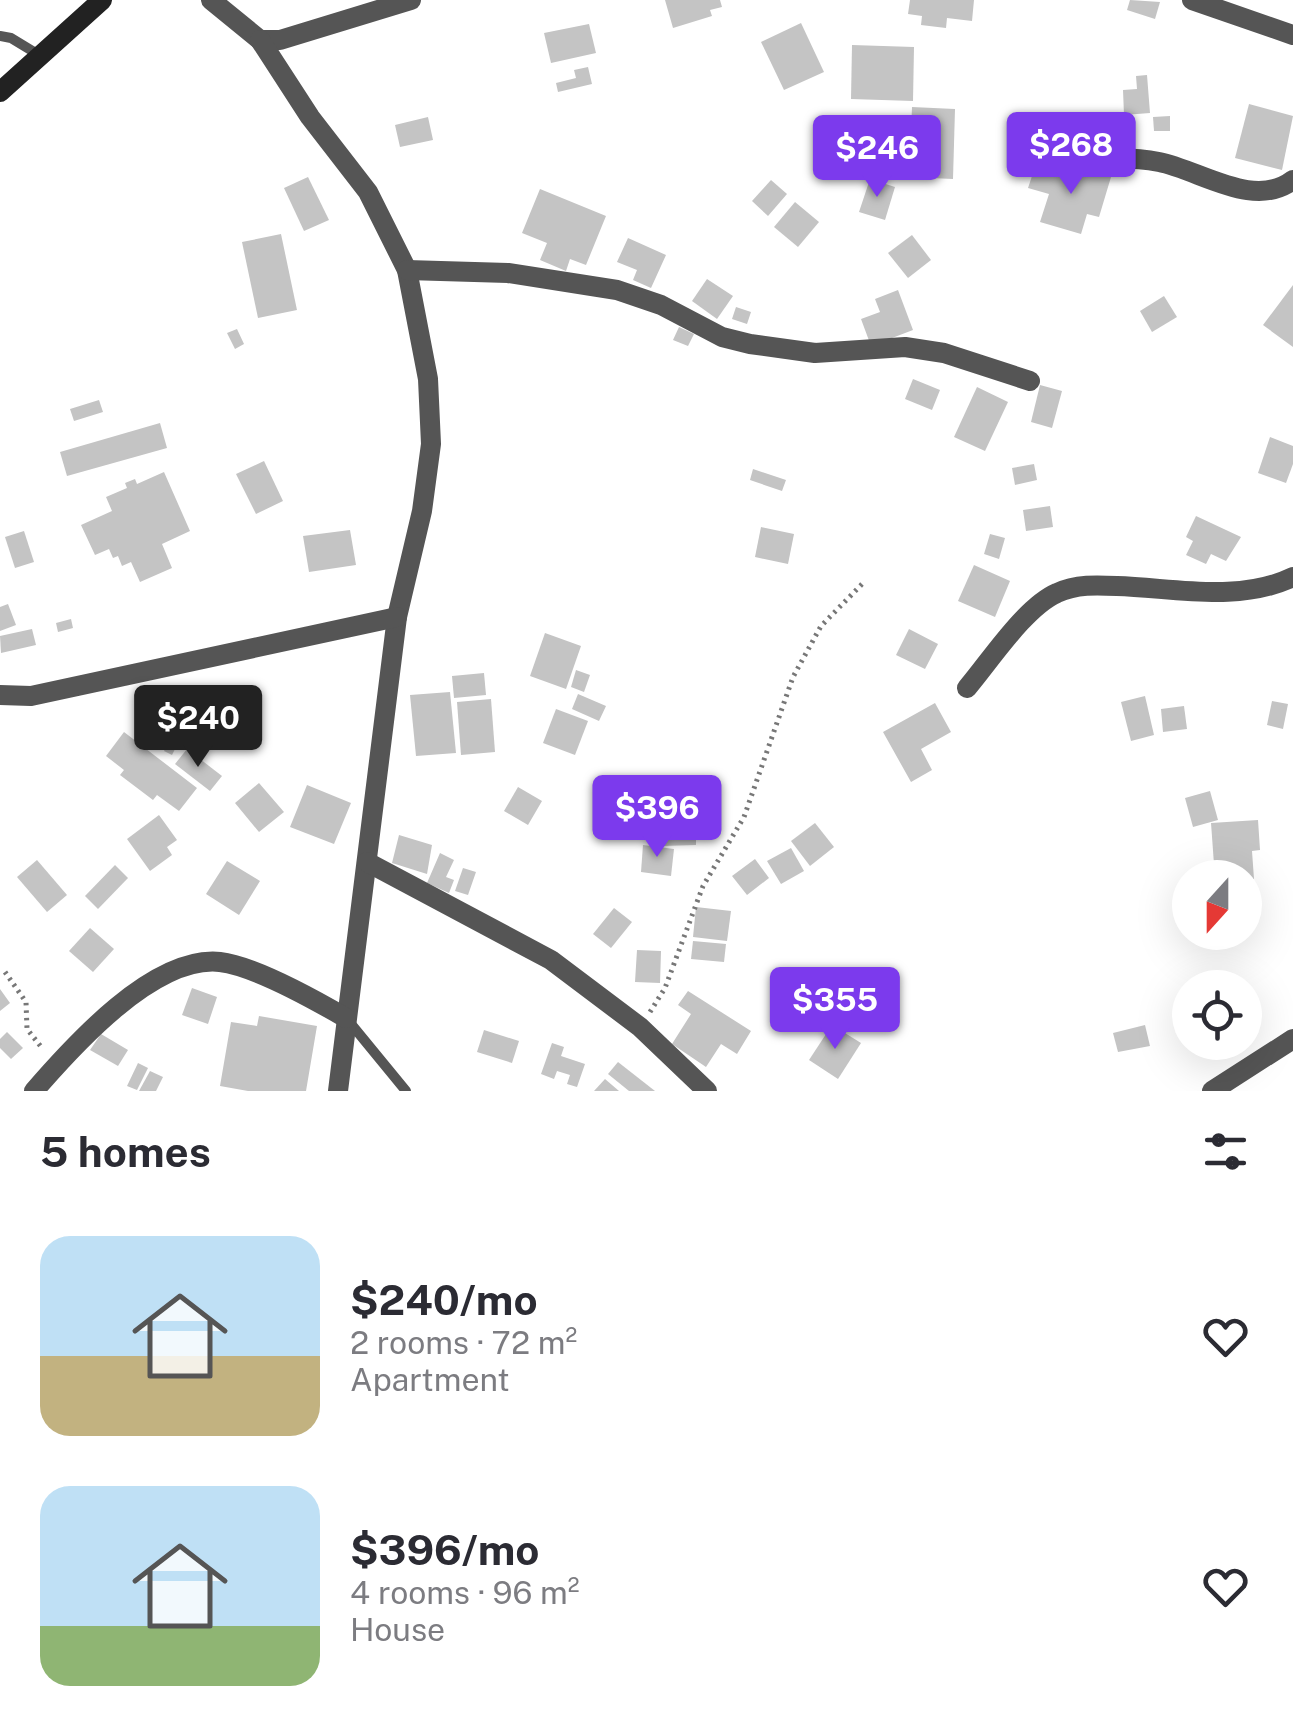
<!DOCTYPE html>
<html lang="en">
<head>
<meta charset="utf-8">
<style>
  :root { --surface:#fff; --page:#f7f7f7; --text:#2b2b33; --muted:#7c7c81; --accent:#7c3aed }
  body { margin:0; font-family:"Public Sans",sans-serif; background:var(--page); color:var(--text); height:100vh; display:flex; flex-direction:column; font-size:38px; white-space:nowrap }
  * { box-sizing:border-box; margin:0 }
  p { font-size:32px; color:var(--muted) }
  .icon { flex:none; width:55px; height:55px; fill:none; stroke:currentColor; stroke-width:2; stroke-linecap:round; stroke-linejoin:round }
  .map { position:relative; height:1091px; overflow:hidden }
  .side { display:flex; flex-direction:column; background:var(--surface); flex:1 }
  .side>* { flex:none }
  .needle { width:65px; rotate:201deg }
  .tools { position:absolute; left:1172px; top:860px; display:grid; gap:20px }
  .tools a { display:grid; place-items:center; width:90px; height:90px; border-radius:50%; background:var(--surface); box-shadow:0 10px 40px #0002; font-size:50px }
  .price { position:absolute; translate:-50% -85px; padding:0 22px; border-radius:10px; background:var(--accent); color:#fff; font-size:32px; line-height:65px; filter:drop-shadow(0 2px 5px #0008) }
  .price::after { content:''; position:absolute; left:50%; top:60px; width:30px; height:22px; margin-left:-15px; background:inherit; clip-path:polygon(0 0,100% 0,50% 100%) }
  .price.on { background:#222; color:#fff }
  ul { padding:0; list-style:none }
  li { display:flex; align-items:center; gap:30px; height:250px; padding:0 40px }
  li span { display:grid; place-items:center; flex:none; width:280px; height:200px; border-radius:30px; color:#555 }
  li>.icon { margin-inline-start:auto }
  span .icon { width:120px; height:120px; fill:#fffc; stroke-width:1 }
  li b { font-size:42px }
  h2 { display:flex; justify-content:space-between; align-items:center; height:120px; padding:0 40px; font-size:42px }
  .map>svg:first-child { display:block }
  .building { fill:#c4c4c4 }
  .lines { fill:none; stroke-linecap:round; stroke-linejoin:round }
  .path { stroke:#777; stroke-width:5; stroke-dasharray:2.5 5; stroke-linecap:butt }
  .lane { stroke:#555; stroke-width:10 }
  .street { stroke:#555; stroke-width:20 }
  .secondary { stroke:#222; stroke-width:20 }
</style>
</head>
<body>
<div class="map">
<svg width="1293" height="1091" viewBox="0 0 1293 1091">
  <rect width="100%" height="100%" fill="#fff"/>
  <g class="building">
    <polygon points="665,0 720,0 722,7 710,10 712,16 673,28"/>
    <polygon points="910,0 974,0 972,21 947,18 946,28 921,25 922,16 908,14"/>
    <polygon points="1130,0 1160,2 1155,19 1127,10"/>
    <polygon points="801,23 824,72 784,90 761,42"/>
    <polygon points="589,24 596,53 551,63 544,33"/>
    <polygon points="852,45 914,47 913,101 851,99"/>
    <polygon points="588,67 592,84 558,92 556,83 576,78 574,70"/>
    <polygon points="1147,75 1150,113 1124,115 1123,90 1137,89 1136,76"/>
    <polygon points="1249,104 1293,116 1282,170 1235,158"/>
    <polygon points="912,107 955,109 953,179 909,177"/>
    <polygon points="1170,116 1170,131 1154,131 1153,117"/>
    <polygon points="428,117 433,140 400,147 395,125"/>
    <polygon points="1076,166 1111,177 1099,217 1087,214 1081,234 1040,222 1049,194 1028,188 1035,167 1072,179"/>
    <polygon points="308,177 329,220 304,231 284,188"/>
    <polygon points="870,179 895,187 885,220 859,212"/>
    <polygon points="771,180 787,194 768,216 752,201"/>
    <polygon points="540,189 606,216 586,265 570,259 566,271 540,260 547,243 522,233"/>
    <polygon points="795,202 819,222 798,247 774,227"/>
    <polygon points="281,234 297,310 258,318 242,242"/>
    <polygon points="912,235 931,260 908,278 888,253"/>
    <polygon points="628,238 666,255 651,288 633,280 637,270 617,262"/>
    <polygon points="707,279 733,296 717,319 692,301"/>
    <polygon points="1293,285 1293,347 1263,325"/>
    <polygon points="898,290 913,330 871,346 861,319 880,312 875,299"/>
    <polygon points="1164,296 1177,317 1152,332 1140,311"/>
    <polygon points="736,307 751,312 747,324 732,319"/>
    <polygon points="679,327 694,334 688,346 673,340"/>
    <polygon points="237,329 244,344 235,349 227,333"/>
    <polygon points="913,379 940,390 932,410 905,399"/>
    <polygon points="1040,385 1062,391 1052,428 1031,422"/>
    <polygon points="977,387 1008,402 985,451 954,437"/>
    <polygon points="99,400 103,412 74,421 70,409"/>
    <polygon points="160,423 167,448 67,476 60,452"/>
    <polygon points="1270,437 1293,446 1293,464 1286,483 1258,473"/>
    <polygon points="264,461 283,501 256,514 236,474"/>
    <polygon points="1034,464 1037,480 1015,485 1012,468"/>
    <polygon points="753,469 786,480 782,491 750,480"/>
    <polygon points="164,472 190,531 162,544 172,568 140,582 131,562 122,566 118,556 113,558 109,549 95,555 81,525 112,511 106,497 127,488 125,483 135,479 137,484"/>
    <polygon points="1050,506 1053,527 1026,531 1023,510"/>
    <polygon points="1196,516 1241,537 1226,561 1211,554 1206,564 1186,555 1193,541 1186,537"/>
    <polygon points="761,527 794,534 788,564 755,557"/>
    <polygon points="350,530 356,565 309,572 303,536"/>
    <polygon points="24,531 34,562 15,568 5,537"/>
    <polygon points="990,534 1005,538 999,559 984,554"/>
    <polygon points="974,565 1010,581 995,617 958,601"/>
    <polygon points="8,604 16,625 0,631 0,607"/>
    <polygon points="71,619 73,628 58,632 56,623"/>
    <polygon points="32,629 36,645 1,653 0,636"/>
    <polygon points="909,629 938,644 925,669 896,655"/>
    <polygon points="545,633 581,646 566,689 530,676"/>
    <polygon points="576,670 590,675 584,692 571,687"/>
    <polygon points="484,673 486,695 454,698 452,676"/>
    <polygon points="450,692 456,753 416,756 410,695"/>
    <polygon points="578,694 606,706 599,721 572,709"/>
    <polygon points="1145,696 1154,735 1131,741 1121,702"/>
    <polygon points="491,699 495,752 461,755 457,702"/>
    <polygon points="1272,701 1288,704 1283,729 1267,725"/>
    <polygon points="935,703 951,732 921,749 932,770 911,782 883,732"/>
    <polygon points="1184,706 1187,729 1163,732 1161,709"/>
    <polygon points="556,709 588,721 575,755 543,743"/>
    <polygon points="157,729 171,738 164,748 150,739"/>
    <polygon points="124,732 197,788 179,811 157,795 153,800 120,775 124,770 106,756"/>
    <polygon points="169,741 177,745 172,755 164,751"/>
    <polygon points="187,749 222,776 210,791 175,764"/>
    <polygon points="259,783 284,812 259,832 235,803"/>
    <polygon points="307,785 351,803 334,844 290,827"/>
    <polygon points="518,787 542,801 528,825 504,811"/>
    <polygon points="1210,791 1218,820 1193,827 1185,798"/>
    <polygon points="683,803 698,806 694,821 679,817"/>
    <polygon points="608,806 638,807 637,837 607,836"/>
    <polygon points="159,815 177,840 167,847 172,855 150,871 127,839"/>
    <polygon points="1258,820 1260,850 1252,851 1254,879 1215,878 1211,823"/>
    <polygon points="815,823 834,847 810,866 791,841"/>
    <polygon points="696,827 696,845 662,846 661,828"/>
    <polygon points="399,835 432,845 427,874 392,863"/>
    <polygon points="643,845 674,849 671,876 641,872"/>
    <polygon points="791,848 804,871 781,884 767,861"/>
    <polygon points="440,853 454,860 446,877 454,880 449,893 427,883"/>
    <polygon points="755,859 769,878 747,895 732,876"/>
    <polygon points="37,860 67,895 47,912 17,877"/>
    <polygon points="227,861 260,881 239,915 206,894"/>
    <polygon points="115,865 128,878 98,909 85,896"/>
    <polygon points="463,868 476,872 468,895 455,891"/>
    <polygon points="696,907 731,911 727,941 693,937"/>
    <polygon points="614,908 632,922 611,948 593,934"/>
    <polygon points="90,928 114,949 93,972 69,951"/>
    <polygon points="693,941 726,944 724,962 691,959"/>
    <polygon points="637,950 661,951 660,983 635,982"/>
    <polygon points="192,988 217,997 208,1024 182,1015"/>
    <polygon points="0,989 10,1003 0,1011"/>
    <polygon points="688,991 751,1031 737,1054 721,1044 706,1067 672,1044 691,1014 678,1005"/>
    <polygon points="259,1016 317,1026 306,1091 248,1091 220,1086 231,1022 257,1026"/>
    <polygon points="832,1025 861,1043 838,1079 809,1060"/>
    <polygon points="1145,1025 1150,1046 1118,1052 1113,1033"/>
    <polygon points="484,1030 519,1041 512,1063 477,1052"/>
    <polygon points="7,1032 23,1048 11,1059 0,1048 0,1039"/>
    <polygon points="101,1034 128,1050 118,1066 90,1050"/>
    <polygon points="552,1043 564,1047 561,1056 585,1064 577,1087 567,1084 570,1075 557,1071 554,1079 541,1074"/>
    <polygon points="618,1062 655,1091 629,1091 608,1074"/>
    <polygon points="138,1063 148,1068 137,1090 127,1086"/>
    <polygon points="150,1071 163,1077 156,1091 139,1091"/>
    <polygon points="605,1079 619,1091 594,1091"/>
  </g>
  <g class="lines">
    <g class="path">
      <polyline points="5,972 26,1002 27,1029 42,1048"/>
      <polyline points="650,1012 665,988 703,886 744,817 793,677 821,626 865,581"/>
    </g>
    <g class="lane">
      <polyline points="0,36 11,38 39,55"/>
      <polyline points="347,1019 406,1091"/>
    </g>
    <g class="street">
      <polyline points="211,0 260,40 280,40 411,0"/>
      <polyline points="1192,0 1293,35"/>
      <polyline points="260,40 310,117 368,192 407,270 428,379 431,444 422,511 397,617 338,1091"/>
      <path d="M1048,161C1084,160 1123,155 1159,162C1200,170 1254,210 1293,180"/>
      <polyline points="407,270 508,273 617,290 661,305 722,337 750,344 815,353 905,347 944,353 1030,381"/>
      <path d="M967,688C990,661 1025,607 1057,593C1076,584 1097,585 1117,586C1175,588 1239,603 1293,577"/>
      <polyline points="0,695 31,696 397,617"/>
      <polyline points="367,862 551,960 640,1027 707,1091"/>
      <path d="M34,1091C73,1046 154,955 220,962C255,966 315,1000 346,1018"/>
      <polyline points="1212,1091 1293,1039"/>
    </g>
    <polyline class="secondary" points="0,92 102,0"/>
  </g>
</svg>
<div class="tools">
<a><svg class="needle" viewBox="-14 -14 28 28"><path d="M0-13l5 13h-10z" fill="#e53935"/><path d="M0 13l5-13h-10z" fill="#7c7c81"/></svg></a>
<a><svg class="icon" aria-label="locate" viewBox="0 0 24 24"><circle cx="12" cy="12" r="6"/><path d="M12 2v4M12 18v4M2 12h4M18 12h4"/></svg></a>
</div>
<b class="price" style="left:1071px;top:197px">$268</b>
<b class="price" style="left:877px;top:200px">$246</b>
<b class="price on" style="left:198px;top:770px">$240</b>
<b class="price" style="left:657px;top:860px">$396</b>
<b class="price" style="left:835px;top:1052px">$355</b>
</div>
<section class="side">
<h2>5 homes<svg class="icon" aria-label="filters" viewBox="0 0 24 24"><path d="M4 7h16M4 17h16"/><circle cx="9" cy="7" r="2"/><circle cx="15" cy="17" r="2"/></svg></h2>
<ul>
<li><span style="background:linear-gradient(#bfe0f5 60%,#c2b280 0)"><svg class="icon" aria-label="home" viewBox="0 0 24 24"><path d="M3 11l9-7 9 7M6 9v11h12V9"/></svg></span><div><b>$240/mo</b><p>2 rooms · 72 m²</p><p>Apartment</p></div><svg class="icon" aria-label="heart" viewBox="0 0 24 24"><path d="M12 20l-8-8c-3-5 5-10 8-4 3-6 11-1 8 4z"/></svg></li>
<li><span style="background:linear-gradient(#bfe0f5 70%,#8fb573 0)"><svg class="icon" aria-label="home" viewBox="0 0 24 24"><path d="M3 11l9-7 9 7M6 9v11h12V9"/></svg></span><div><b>$396/mo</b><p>4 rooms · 96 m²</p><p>House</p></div><svg class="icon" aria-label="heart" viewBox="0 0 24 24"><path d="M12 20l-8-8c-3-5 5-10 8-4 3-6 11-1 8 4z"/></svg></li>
</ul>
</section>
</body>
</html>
